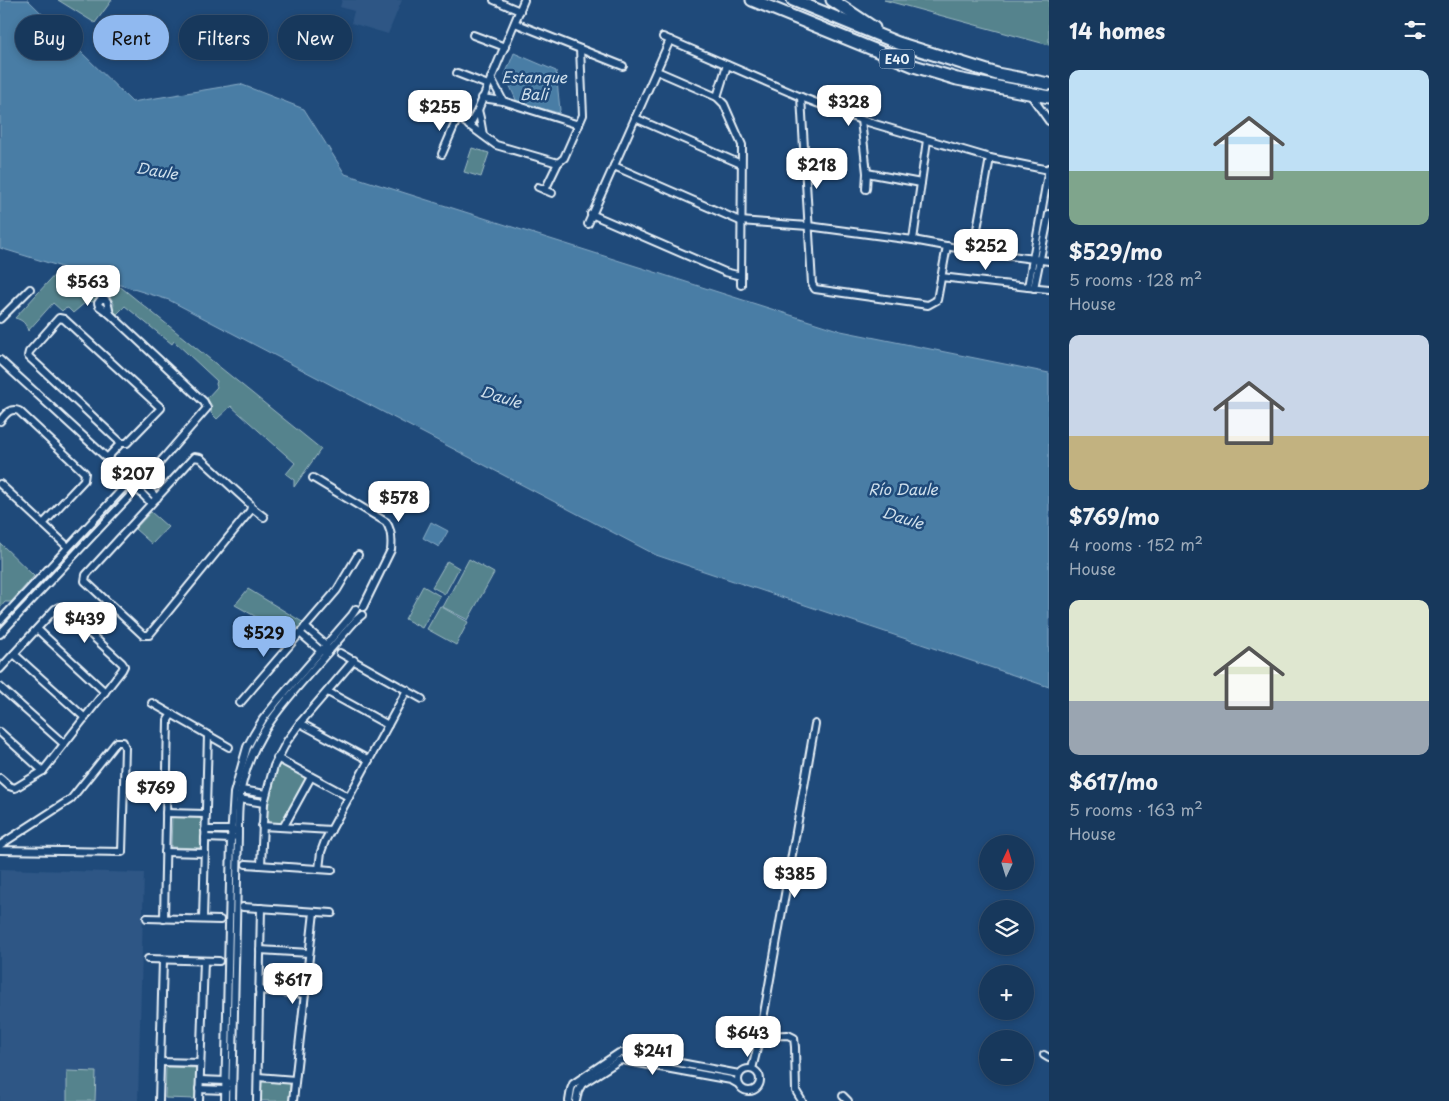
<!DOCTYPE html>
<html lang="en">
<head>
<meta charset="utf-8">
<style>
  :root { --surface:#17385c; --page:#244365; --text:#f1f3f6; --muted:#9eacbb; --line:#365272; --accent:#90b9f0 }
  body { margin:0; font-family:"Playpen Sans",sans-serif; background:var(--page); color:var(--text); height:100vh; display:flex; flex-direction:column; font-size:19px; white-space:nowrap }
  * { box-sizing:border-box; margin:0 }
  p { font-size:16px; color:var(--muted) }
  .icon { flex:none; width:28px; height:28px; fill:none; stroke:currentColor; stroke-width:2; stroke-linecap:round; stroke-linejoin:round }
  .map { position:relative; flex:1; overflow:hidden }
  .details { display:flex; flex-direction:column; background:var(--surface); width:400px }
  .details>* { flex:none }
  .hud { position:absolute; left:15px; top:15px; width:475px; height:45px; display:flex; gap:10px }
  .needle { width:32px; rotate:4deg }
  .fabs { position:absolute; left:979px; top:835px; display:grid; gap:10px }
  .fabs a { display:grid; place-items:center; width:55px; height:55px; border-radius:50%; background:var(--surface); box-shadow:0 2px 8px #0003,0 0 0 1px var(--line); font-size:25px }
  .price { position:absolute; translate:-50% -42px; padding:0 11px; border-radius:10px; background:#fff; color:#222; font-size:16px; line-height:32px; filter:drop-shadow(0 1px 2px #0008) }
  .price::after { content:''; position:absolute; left:50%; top:30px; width:15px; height:11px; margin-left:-8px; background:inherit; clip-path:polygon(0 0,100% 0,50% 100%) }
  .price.active { background:var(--accent); color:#111 }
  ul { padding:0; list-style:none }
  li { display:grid; align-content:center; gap:10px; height:265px; padding:0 20px }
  li span { display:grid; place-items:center; height:155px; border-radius:10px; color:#555 }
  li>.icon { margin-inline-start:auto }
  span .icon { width:90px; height:90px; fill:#fffc; stroke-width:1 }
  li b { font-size:21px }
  h2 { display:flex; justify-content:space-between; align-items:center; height:60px; padding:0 20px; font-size:21px }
  .pill { padding:0 18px; border-radius:22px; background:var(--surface); box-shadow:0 2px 8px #0003,0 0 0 1px var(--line); font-size:18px; line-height:45px }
  .pill.active { background:var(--accent); color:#111 }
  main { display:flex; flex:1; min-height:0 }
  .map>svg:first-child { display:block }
  .built { fill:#2d5685 }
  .green { fill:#54838d; stroke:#9ebac2 }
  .water { fill:#487da5; stroke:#88abc6 }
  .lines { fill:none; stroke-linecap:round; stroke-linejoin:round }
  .street-casing { stroke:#e8f1f8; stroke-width:10 }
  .highway-casing { stroke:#e8f1f8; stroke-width:15 }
  .street { stroke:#1f4a7a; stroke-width:6 }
  .highway { stroke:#1f4a7a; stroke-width:11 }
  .labels { text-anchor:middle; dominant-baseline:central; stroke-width:5; stroke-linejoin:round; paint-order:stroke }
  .shield { fill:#1f4a7a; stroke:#acbfd2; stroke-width:1 }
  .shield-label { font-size:12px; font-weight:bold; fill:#e8f1f8 }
  .water-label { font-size:15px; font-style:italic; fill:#d0e0ec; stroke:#1f4a7a }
</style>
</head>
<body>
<main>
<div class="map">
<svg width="1049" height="1101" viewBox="0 0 1049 1101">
  <rect width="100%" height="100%" fill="#1f4a7a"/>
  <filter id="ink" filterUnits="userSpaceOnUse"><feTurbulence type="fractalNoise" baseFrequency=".02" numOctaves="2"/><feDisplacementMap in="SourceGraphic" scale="10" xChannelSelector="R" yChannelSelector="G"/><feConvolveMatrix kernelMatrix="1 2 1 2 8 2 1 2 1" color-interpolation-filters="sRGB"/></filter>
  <g filter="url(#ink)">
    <g class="built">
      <polygon points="342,0 402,0 388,34 351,23 354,11 340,7"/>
      <polygon points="0,869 144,873 138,1101 0,1101"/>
    </g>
    <g class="green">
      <polygon points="58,0 112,0 95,23"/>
      <polygon points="884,0 1049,0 1049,45"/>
      <polygon points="472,148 489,153 481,177 464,172"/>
      <path d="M59,270L89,274L122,288L321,449L294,487V480L286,474L295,463L231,406L217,419L211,413L212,406L207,398L217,387L216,384L217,381L174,341L172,344L125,306L116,315L111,310L114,304C111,295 106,296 98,297L94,302L87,301L73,313L68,308L64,309L62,311L53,303L28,331C26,324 23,320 15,318Z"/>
      <polygon points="151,512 168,527 152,544 135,529"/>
      <polygon points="0,543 34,576 11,602 5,602 0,608"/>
      <polygon points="469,559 494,573 468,620 443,607"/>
      <polygon points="447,561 459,568 445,594 432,587"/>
      <polygon points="423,586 440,596 422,628 405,619"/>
      <polygon points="248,589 304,623 292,637 235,605"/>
      <polygon points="440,606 468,622 456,645 427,629"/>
      <path d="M283,765L304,777L305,780L281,823H269L267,820C268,802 272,784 279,766Z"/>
      <polygon points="172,817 201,818 200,848 171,847"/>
      <polygon points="166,1067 196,1068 195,1099 165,1098"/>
      <polygon points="67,1071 96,1072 95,1101 67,1101"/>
      <polygon points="262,1081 290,1083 289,1101 261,1101"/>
    </g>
    <g class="water">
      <polygon points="0,0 28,0 132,102 240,84 304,109 345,174 841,331 1049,373 1049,687 656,555 169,300 0,248"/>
      <polygon points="514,53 556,71 560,110 559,113 517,102 505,75"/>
      <polygon points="431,522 448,531 439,547 423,538"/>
    </g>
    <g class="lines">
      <defs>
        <g id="street">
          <polyline points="494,0 520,11"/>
          <polyline points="515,23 623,66"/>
          <polyline points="473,35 505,47"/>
          <polyline points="663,37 801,97 861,120 990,158 1049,170"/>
          <polyline points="657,71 717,97 724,104 742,145 741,285"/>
          <polyline points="457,73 488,85"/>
          <polyline points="491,78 503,101 579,125"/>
          <polyline points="1030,94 1049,121"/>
          <polyline points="717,97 727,65"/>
          <polyline points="801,97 812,284 815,289 928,305 937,300 947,246"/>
          <polyline points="482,98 503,101"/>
          <polyline points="478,110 480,118 483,135"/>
          <polyline points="444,111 458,117 496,145 558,163 564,158 583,115 580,49"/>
          <polyline points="635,118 741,164"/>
          <polyline points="861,120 867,173 866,189"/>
          <polyline points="469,126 478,110 524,0"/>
          <polyline points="442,154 458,117"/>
          <polyline points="614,166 740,221 808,226 913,240 973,251 1049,261"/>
          <polyline points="1049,168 1028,287 1049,289"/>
          <polyline points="867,173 921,183"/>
          <polyline points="538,187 552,193"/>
          <polyline points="545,190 558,163"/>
          <polyline points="591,214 725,272 741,276"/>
          <polyline points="588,224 670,40"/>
          <polyline points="913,240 927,140"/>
          <polyline points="973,251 990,158"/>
          <polyline points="941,277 1028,287"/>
          <polyline points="1034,288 1049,214"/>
          <polygon points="101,299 105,299 107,301 110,314 99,306 98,303"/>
          <polyline points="0,319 30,289"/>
          <polyline points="0,360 107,458 151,503"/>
          <path d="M0,421C5,415 10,407 19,411L85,473L84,480L43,524"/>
          <polyline points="107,458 121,443 127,443 161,408 64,319 59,318 29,352 28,356 121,443"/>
          <path d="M313,478L386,522C391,529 392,541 391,550L363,607"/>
          <polyline points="139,483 142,483 157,498"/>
          <polyline points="0,484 68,547"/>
          <polyline points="251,507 250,511 149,635 143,635 85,581 86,575 194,457 200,458 250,504 251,507 264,517"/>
          <polyline points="0,621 130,481"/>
          <polyline points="305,627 326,645 327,649"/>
          <polyline points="37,629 105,692"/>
          <polyline points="300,633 321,651 325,651"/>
          <polyline points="0,634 142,483 207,408 204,402 110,314"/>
          <polyline points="340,653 422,699"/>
          <polyline points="14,654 85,718"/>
          <polyline points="0,669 55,609 59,607 62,608 122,663 124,666 122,670 43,771 15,788 9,786 0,778"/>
          <polyline points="0,687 64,744"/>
          <polyline points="328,692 388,725"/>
          <polyline points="152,703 229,747"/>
          <polyline points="240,703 337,590 358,555"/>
          <polyline points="300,723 369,760"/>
          <polyline points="0,732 43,771"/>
          <polyline points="277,758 349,797"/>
          <polyline points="239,791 241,790 266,794"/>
          <polyline points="237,797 239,799 264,803"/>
          <polyline points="166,813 206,814"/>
          <polyline points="262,826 331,830"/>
          <polyline points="284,826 311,777"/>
          <polyline points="205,830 232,830 234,831"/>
          <polyline points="205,838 231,839 233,837"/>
          <polyline points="0,845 71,799 115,744 117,742 123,742 125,748 122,852 0,850"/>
          <polyline points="165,852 205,853"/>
          <polyline points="246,864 332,870"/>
          <polyline points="261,865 264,803 274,766 287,741 300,723 354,660"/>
          <polyline points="319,869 321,852 325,841 407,690"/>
          <polyline points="243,907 332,913"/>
          <polyline points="147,918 220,920"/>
          <polyline points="164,919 168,720 172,714"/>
          <polyline points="203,919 208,735"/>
          <polyline points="260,950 309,953"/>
          <polyline points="148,959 219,961"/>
          <polyline points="259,990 305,994"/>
          <polyline points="760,1036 788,1035 794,1038 795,1047 796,1091 802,1101"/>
          <polyline points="1044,1055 1049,1058"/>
          <polyline points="160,1062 200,1063"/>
          <polyline points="752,1069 760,1036 815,724"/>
          <circle cx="749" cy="1080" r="11"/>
          <polyline points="258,1077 295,1080"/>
          <polyline points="200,1080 226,1081 229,1083"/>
          <polyline points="199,1089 225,1090 227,1088"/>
          <polyline points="843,1096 848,1101"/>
          <polyline points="159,1101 163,960"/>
          <polyline points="199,1101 204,961"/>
          <polyline points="225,1101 231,839 234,793 247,747 254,734 263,719 279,699 352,615 356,609"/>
          <path d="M232,1101L238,835C238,817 238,799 243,781C254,737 279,708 308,675C324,657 340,638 356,620L362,615"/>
          <polyline points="257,1101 261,908"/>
          <polyline points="293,1101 314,912"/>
          <polyline points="569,1101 571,1089 573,1084 619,1053 627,1053 739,1074"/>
          <polyline points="576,1101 578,1091 582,1084 618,1061 622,1060 731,1080 738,1084"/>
        </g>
        <g id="highway">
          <polyline points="752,0 914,66 957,79 1049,97"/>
          <polyline points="793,0 898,43 997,74 1049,84"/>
          <polyline points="832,0 874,28"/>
        </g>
      </defs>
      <use href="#street" class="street-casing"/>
      <use href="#highway" class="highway-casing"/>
      <use href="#street" class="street"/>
      <use href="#highway" class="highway"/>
    </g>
  </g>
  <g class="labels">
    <rect class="shield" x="879.5" y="49.5" width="35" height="19" rx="4"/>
    <g class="shield-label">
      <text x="897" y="59">E40</text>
    </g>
    <g class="water-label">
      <text x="534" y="76">Estanque<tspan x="534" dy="17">Bali</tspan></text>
      <text transform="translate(157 170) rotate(9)">Daule</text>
      <text transform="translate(501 396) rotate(17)">Daule</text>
      <text x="903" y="488">Río Daule</text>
      <text transform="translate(903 517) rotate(17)">Daule</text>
    </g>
  </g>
</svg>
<div class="fabs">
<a><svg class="needle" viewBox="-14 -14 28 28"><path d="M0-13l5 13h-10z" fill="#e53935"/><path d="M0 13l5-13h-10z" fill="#9eacbb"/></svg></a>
<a><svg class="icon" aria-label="layers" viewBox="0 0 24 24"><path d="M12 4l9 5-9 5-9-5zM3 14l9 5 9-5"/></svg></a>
<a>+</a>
<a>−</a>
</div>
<b class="price" style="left:849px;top:127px">$328</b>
<b class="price" style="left:440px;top:132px">$255</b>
<b class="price" style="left:817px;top:190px">$218</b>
<b class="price" style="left:986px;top:271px">$252</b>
<b class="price" style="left:88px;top:307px">$563</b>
<b class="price" style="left:133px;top:499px">$207</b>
<b class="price" style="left:399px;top:523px">$578</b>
<b class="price" style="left:85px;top:644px">$439</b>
<b class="price active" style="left:264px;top:658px">$529</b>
<b class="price" style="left:156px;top:813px">$769</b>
<b class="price" style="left:795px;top:899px">$385</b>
<b class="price" style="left:293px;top:1005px">$617</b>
<b class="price" style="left:748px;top:1058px">$643</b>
<b class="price" style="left:653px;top:1076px">$241</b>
<div class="hud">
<a class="pill">Buy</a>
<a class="pill active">Rent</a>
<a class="pill">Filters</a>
<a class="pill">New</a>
</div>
</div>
<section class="details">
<h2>14 homes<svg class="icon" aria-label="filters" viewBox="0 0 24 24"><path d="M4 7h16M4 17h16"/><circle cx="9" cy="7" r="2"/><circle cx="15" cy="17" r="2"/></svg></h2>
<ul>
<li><span style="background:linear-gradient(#bfe0f5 65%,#7fa58c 0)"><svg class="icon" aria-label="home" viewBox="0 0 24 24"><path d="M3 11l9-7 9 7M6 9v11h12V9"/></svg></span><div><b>$529/mo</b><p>5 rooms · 128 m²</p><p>House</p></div></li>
<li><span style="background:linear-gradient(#c9d6e8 65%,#c2b280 0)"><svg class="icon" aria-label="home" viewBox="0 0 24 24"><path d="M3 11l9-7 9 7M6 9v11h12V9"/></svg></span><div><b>$769/mo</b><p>4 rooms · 152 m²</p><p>House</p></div></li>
<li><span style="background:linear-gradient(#dfe7d0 65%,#9aa5b1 0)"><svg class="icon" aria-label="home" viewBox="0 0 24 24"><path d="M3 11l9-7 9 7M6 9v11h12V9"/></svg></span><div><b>$617/mo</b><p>5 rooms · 163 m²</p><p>House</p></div></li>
</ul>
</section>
</main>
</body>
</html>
